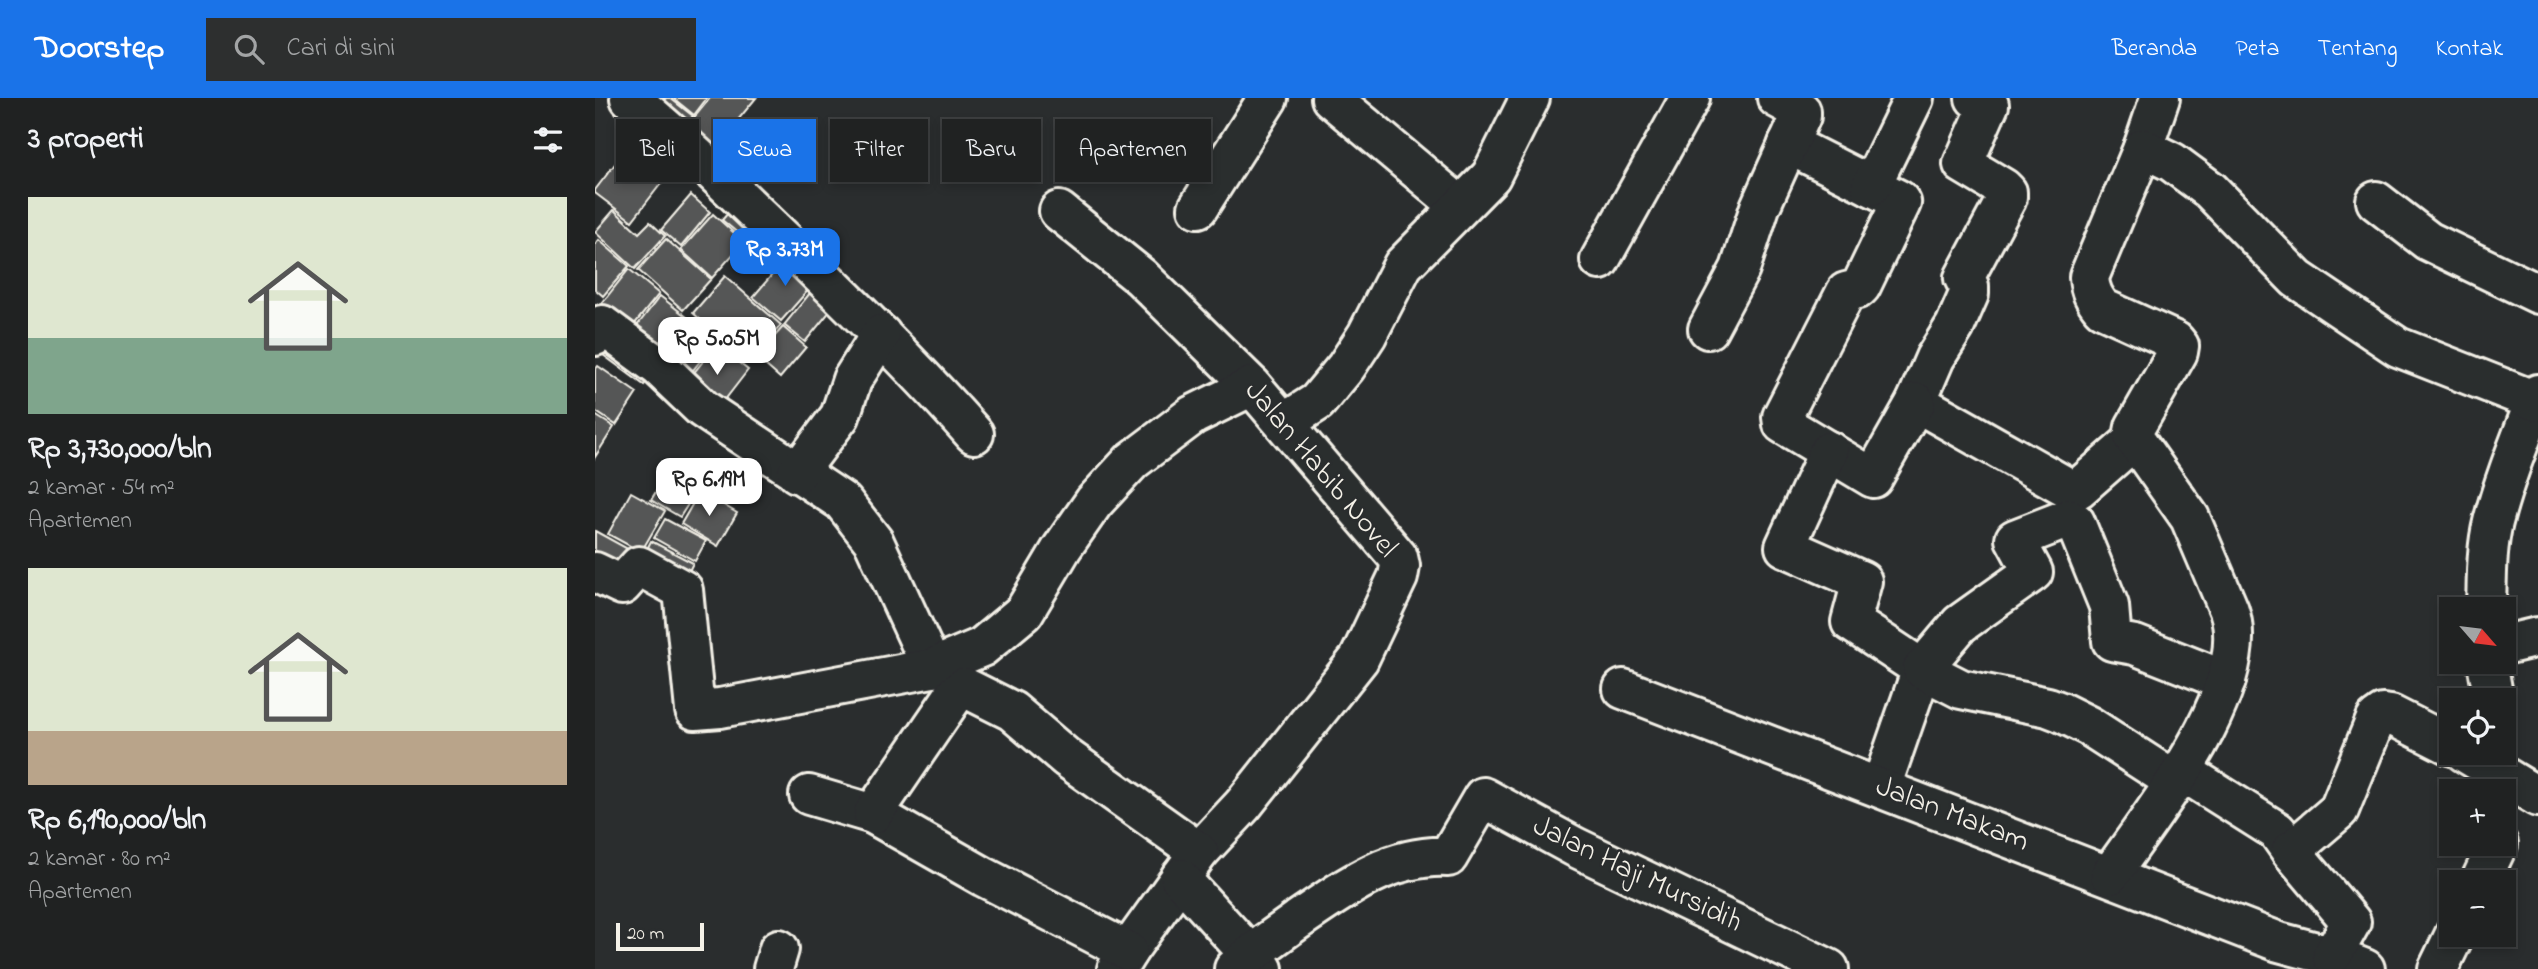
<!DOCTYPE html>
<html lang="id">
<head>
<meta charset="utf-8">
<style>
  :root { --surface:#202222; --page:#2d2f2f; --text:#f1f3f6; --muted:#a2a4a5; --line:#3d3f40; --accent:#1a73e8 }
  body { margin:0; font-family:"Indie Flower",sans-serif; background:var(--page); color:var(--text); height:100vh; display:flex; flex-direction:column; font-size:26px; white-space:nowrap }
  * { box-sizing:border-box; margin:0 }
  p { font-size:23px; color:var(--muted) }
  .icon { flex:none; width:38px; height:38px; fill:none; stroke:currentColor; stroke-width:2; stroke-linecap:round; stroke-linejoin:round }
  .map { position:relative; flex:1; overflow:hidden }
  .details { display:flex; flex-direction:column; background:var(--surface); width:595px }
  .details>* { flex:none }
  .guide { position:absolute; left:21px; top:21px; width:665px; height:63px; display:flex; gap:14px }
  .needle { width:46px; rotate:118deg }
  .controls { position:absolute; left:1844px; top:499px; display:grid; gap:14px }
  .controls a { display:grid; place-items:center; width:77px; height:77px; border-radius:0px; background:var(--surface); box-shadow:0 4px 10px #0003,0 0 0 2px var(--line); font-size:35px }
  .scale { position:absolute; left:21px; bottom:18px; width:88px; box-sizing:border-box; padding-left:7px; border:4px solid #f4f1e8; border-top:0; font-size:19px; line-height:24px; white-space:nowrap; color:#f4f1e8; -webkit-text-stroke:5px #2a2d2e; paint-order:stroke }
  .price { position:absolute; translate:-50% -60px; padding:0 16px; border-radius:14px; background:#fff; color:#222; font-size:23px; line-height:46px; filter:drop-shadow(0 2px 4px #0008) }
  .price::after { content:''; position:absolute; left:50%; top:42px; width:21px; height:16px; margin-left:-10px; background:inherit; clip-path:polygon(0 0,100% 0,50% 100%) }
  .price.selected { background:var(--accent); color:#fff }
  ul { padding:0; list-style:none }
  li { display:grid; align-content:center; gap:14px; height:371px; padding:0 28px }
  li span { display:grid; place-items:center; height:217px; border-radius:0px; color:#555 }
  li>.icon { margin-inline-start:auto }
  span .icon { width:126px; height:126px; fill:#fffc; stroke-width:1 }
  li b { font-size:30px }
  h2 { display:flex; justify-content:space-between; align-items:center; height:84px; padding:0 28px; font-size:30px }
  .tag { padding:0 24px; border-radius:0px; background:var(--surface); box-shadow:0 4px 10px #0003,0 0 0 2px var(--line); font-size:24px; line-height:63px }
  .tag.selected { background:var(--accent); color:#fff }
  header { display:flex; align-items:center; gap:42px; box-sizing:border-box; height:98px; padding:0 35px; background:var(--accent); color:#fff }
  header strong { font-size:33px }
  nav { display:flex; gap:38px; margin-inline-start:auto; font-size:24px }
  .search { width:490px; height:63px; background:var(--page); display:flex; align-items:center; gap:18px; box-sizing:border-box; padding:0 24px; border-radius:0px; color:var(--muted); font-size:26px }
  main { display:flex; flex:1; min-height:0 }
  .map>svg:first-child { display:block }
  .building { fill:#555756; stroke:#f4f1e8; stroke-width:2 }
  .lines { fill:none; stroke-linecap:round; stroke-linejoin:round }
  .minor-casing { stroke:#f4f1e8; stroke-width:44 }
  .minor { stroke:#2a2d2e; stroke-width:38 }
  .labels { text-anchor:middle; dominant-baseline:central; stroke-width:5; stroke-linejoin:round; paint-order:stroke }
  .street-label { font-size:30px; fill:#f4f1e8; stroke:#2a2d2e }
</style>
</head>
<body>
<header>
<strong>Doorstep</strong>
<div class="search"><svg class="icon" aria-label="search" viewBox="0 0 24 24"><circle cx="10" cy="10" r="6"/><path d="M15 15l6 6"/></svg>Cari di sini</div>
<nav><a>Beranda</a><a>Peta</a><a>Tentang</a><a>Kontak</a></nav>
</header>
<main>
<section class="details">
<h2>3 properti<svg class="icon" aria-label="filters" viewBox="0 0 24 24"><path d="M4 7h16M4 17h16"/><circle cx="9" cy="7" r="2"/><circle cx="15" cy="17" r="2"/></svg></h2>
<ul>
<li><span style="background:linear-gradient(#dfe7d0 65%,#7fa58c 0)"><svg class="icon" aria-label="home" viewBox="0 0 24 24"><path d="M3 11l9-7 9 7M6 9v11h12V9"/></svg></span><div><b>Rp 3,730,000/bln</b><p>2 kamar · 54 m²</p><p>Apartemen</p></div></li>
<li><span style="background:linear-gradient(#dfe7d0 75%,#b9a48a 0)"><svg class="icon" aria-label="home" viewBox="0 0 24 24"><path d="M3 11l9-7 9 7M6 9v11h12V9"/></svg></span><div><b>Rp 6,190,000/bln</b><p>2 kamar · 80 m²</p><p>Apartemen</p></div></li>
</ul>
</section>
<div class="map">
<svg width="1943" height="871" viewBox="0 0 1943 871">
  <rect width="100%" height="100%" fill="#2a2d2e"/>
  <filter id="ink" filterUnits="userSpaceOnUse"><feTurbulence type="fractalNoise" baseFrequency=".0143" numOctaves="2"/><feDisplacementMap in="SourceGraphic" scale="14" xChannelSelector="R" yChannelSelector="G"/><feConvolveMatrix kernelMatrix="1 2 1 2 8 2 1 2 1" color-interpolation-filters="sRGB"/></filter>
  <g filter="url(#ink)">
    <g class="building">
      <polygon points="68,0 75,0 98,18 83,36 57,14"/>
      <polygon points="78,0 112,0 99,17"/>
      <polygon points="115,0 161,0 115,56 88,33"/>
      <polygon points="40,40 78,70 37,123 0,95 0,92"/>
      <polygon points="96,97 115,114 86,149 66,132"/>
      <polygon points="140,107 162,126 150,141 127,122"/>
      <polygon points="19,112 44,135 55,124 70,138 40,171 0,134"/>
      <polygon points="118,116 149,144 117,180 86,152"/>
      <polygon points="71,141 116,181 88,212 43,172"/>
      <polygon points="4,142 34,168 8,198 0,191 0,147"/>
      <polygon points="194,157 223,181 186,223 158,199"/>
      <polygon points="34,171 64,196 30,238 0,214"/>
      <polygon points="130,178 186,227 153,264 98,215"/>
      <polygon points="224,184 245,201 210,244 189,227"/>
      <polygon points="65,198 93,220 60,263 32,241"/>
      <polygon points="95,227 119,245 88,285 64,267"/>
      <polygon points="188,229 211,249 185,280 161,259"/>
      <polygon points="0,242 62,270 49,287 0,251"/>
      <polygon points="121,247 153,272 122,312 90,286"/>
      <polygon points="3,268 42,295 21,327 0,313 0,272"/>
      <polygon points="0,317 19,329 0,359"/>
      <polygon points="76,369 105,387 85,419 56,402"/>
      <polygon points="105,393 142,415 123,448 86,426"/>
      <polygon points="36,394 70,413 46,454 13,436"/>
      <polygon points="70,421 111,443 100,463 59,440"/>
      <polygon points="0,433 42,456 23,484 0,470"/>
      <polygon points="56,443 98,465 88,485 46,463"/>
    </g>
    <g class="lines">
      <defs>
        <g id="minor">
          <path d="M35,0C89,44 138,93 188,141C254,204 319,268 379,336"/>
          <polyline points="736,0 865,108"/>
          <polyline points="1380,0 1394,7 1368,66 1408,90 1412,94 1412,100 1369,180 1374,188 1374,196 1360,228 1340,260 1321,304 1477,392 1483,391 1539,342"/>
          <polyline points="1193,46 1304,102 1306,105 1266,188 1263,191 1251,194 1187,319 1188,326 1278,380 1321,304"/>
          <polyline points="1548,50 1565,0"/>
          <polyline points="1276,88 1319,0"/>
          <polyline points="1781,103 1833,143 1943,196"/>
          <polyline points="603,110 673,0"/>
          <polyline points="464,113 546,179 657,288 803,459 805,468 803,479 764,561 648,707 604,754 533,853 522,871"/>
          <polyline points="1005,162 1095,0"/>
          <polyline points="1113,231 1145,171 1165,109 1206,18 1206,13 1182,0"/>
          <polyline points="0,238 7,227 64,269 108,311 248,404 279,444 337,570"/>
          <polyline points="689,325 722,304 751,269 772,237 808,167 896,78 935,0"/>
          <polyline points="1234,353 1190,449 1267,483 1256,524 1327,571 1286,689"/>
          <polyline points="202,375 245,318 257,282 286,236"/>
          <polyline points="0,474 27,487 44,468 88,492 100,612 125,610 337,570 387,549 429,514 467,450 499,404 537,363 598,317 657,288"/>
          <path d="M1891,511C1892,482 1891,452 1898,424C1909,381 1927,338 1943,296"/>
          <polyline points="1909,547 1943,539"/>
          <polyline points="1892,564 1899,602"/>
          <polyline points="1631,583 1540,547 1517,543 1514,508 1480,424 1474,420 1420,441 1438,474 1365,526 1327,571 1366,591 1453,609 1466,614 1494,628 1579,683 1598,680 1682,733 1696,753"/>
          <polyline points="1028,591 1684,844 1737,858 1770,871"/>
          <polyline points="1869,654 1943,699"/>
          <polyline points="214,697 278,716 389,779 533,853"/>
          <polyline points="278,716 360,596 369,589 417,613 472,660 604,754"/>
          <path d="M1515,777C1557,716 1660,589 1634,512L1595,420L1538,339L1540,329L1583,254L1584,248L1580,243L1507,210C1499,200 1495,193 1494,179L1548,50L1577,64L1615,92L1702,181L1803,249L1943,304"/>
          <polyline points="585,780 668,871"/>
          <polyline points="1885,784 1903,746"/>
          <polyline points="1737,858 1756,824 1696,753 1744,712 1781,621 1788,616 1796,617 1857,648"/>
          <polyline points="178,871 184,851"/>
          <path d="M639,871C659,852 681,838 703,822C748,791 795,756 853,759L888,699L980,749L1234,871"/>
          <polyline points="1843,871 1860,836"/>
        </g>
      </defs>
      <use href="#minor" class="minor-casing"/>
      <use href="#minor" class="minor"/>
    </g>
  </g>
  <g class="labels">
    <g class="street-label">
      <text transform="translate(725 372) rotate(50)">Jalan Habib Novel</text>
      <text transform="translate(1357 717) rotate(21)">Jalan Makam</text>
      <text transform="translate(1042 777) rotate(26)">Jalan Haji Mursidih</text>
    </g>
  </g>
</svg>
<div class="controls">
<a><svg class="needle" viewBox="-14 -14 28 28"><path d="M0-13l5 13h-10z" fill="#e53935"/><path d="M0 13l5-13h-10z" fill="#a2a4a5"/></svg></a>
<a><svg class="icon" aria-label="locate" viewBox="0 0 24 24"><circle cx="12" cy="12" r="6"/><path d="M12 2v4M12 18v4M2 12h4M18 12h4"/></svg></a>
<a>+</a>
<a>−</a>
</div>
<div class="scale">20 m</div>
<b class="price selected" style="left:190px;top:190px">Rp 3.73M</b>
<b class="price" style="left:122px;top:279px">Rp 5.05M</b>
<b class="price" style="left:114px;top:420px">Rp 6.19M</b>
<div class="guide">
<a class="tag">Beli</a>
<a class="tag selected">Sewa</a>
<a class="tag">Filter</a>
<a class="tag">Baru</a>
<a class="tag">Apartemen</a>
</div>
</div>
</main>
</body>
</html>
